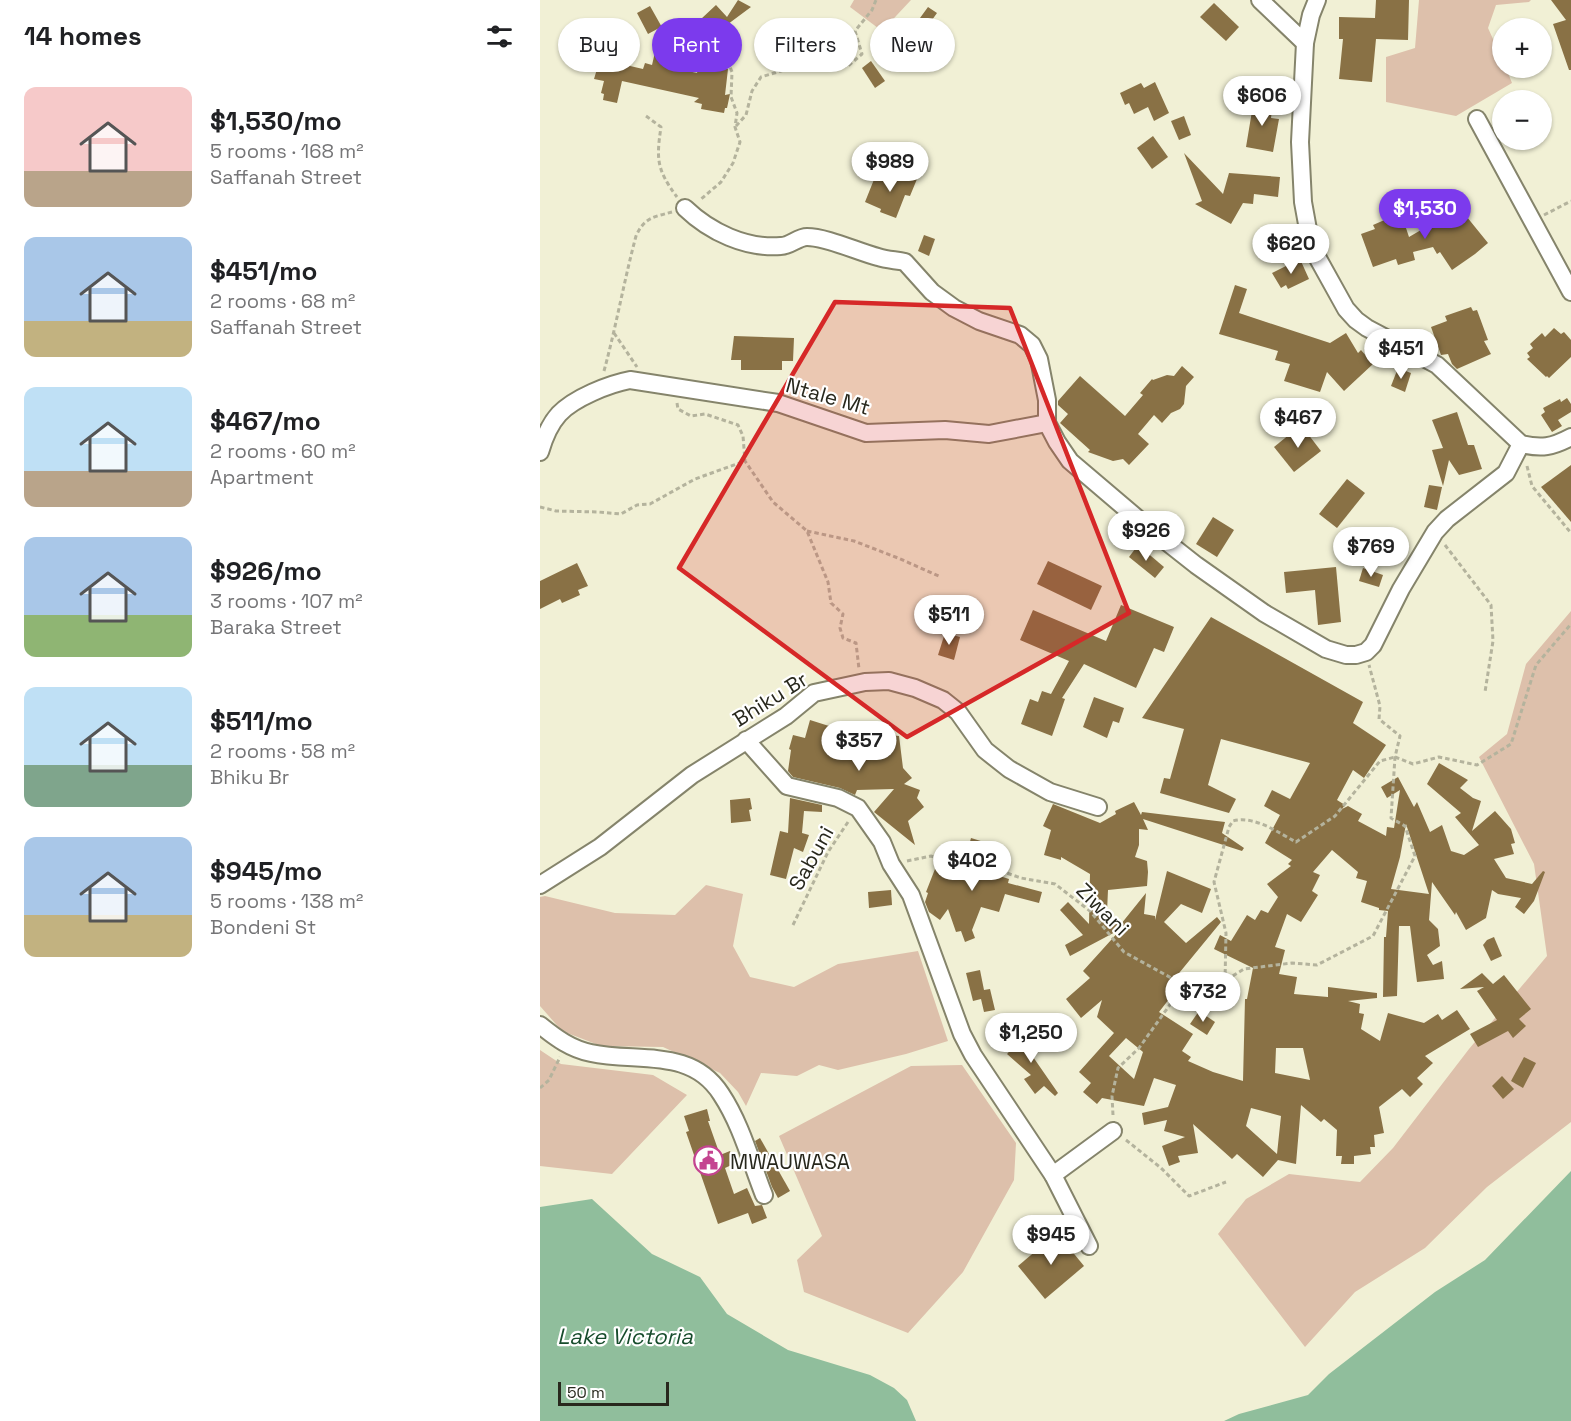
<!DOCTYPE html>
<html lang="en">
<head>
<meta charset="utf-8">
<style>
  :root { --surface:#fff; --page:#f2f2f2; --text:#202124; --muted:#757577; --accent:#7c3aed }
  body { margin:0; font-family:"Space Grotesk",sans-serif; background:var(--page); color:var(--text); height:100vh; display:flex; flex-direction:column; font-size:22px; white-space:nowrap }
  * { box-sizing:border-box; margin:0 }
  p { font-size:20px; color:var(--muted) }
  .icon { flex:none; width:33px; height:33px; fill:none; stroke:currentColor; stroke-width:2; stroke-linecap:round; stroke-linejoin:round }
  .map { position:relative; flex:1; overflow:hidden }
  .details { display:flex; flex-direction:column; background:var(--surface); width:540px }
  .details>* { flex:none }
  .banner { position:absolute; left:18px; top:18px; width:570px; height:54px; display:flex; gap:12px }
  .buttons { position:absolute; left:952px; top:18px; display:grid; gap:12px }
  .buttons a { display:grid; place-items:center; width:60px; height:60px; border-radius:50%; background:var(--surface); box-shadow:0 2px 4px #0004; font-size:30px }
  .scale { position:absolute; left:18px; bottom:15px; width:111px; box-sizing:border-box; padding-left:6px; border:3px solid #28281d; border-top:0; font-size:16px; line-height:21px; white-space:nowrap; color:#28281d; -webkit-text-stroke:4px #fff; paint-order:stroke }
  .price { position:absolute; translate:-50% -51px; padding:0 14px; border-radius:21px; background:#fff; color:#222; font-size:20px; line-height:39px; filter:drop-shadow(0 2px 3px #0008) }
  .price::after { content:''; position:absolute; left:50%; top:36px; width:18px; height:14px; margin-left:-9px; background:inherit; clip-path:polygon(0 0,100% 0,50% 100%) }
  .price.on { background:var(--accent); color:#fff }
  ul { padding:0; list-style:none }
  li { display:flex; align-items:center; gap:18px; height:150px; padding:0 24px }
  li span { display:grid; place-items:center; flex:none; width:168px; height:120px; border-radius:12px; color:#555 }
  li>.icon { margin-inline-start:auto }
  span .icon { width:72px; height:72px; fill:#fffc; stroke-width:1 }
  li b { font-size:26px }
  h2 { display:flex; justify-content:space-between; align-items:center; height:72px; padding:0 24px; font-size:26px }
  .tag { padding:0 21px; border-radius:27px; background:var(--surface); box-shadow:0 2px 4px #0004; font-size:21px; line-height:54px }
  .tag.on { background:var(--accent); color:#fff }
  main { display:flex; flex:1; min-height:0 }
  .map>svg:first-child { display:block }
  .green { fill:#ddc0ab }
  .water { fill:#90be9c }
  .building { fill:#897145; fill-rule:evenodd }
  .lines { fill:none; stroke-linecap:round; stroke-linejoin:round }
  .minor-casing { stroke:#85846b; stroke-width:20 }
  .path { stroke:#b4b39d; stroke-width:3; stroke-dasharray:4.5 3; stroke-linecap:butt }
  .minor { stroke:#fff; stroke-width:16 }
  .marked { fill:#d62828; fill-opacity:0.2; stroke:#d62828; stroke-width:4.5; stroke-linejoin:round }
  .labels { text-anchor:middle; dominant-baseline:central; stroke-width:4.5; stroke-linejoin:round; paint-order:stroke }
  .street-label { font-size:21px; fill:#28281d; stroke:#fff }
  .poi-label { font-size:21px; fill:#28281d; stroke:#fff; text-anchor:start }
  .water-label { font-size:22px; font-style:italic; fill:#174c2c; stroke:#fff }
</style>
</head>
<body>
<main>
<section class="details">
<h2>14 homes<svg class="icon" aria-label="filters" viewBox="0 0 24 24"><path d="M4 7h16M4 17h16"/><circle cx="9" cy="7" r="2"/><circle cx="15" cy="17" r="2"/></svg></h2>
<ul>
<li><span style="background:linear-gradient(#f6c9c9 70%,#b9a48a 0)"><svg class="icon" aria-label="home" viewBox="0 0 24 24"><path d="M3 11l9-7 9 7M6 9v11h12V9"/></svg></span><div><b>$1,530/mo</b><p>5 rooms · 168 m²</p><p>Saffanah Street</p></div></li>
<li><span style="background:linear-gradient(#a9c7e8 70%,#c2b280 0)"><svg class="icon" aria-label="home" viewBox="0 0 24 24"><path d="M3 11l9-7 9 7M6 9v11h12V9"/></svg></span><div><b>$451/mo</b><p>2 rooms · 68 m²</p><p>Saffanah Street</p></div></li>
<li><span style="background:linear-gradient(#bfe0f5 70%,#b9a48a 0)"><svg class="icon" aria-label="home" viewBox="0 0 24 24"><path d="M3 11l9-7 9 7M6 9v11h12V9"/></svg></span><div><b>$467/mo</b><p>2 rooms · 60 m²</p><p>Apartment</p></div></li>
<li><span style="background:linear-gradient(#a9c7e8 65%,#8fb573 0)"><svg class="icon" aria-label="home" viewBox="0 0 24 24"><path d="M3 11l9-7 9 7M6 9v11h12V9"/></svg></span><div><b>$926/mo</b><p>3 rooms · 107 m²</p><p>Baraka Street</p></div></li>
<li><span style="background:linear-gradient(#bfe0f5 65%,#7fa58c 0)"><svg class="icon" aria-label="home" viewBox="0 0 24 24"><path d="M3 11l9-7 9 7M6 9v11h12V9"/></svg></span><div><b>$511/mo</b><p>2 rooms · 58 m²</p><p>Bhiku Br</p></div></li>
<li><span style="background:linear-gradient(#a9c7e8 65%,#c2b280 0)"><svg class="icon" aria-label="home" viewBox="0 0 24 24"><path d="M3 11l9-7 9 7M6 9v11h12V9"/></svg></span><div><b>$945/mo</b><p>5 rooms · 138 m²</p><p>Bondeni St</p></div></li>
</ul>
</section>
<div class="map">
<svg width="1031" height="1421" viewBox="0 0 1031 1421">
  <rect width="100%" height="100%" fill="#f1f0d5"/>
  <g class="green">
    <polygon points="314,0 371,0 342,31 310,7"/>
    <polygon points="879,0 991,0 989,2 956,5 948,28 963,61 963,68 966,68 972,83 916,116 846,102 846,57 875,48"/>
    <polygon points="1031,611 1031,1122 947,1187 885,1248 815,1292 765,1347 678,1234 706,1199 749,1174 820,1182 853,1148 929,1049 1007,956 994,864 939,757 967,734 986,664"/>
    <polygon points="166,885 203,894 193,946 210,977 254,987 298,964 378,951 408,1041 366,1054 298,1070 279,1065 257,1076 221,1073 206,1106 198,1092 180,1073 123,1047 61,1046 22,1031 0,1006 0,897 5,896 75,913 135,915"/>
    <polygon points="0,1050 21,1064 113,1075 147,1095 72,1174 0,1166"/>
    <polygon points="422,1065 476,1143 474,1180 423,1272 368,1333 264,1292 257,1260 282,1236 239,1136 371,1066"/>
  </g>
  <g class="water">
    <polygon points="1031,1171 1031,1421 684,1421 699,1414 768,1395 789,1374 895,1292 945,1260"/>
    <polygon points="52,1199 112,1254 160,1277 187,1314 248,1350 330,1375 354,1388 367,1400 376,1421 0,1421 0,1207"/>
  </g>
  <g class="building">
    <polygon points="198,0 211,7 180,30 177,26 141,38 132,36 136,23 144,25 161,19 176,5 187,17"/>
    <polygon points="836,0 869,0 868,40 836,39 832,82 799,79 803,39 799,39 799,17 835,18"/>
    <polygon points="1011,0 1031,0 1031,70 1029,70 1013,24 1026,20"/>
    <polygon points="674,3 699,27 686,41 660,17"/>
    <polygon points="110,6 137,54 134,68 157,73 160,62 188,69 185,95 190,94 187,108 185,108 184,113 161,109 162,104 154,102 159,98 82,81 77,103 63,100 64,94 61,93 64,81 54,79 60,59 103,69 105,63 112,65 121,27 108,34 97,13"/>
    <polygon points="388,7 397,13 370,51 368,50 362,63 343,55 348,44 351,45 366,24 372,29"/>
    <polygon points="331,61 345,81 335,88 322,68"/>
    <polygon points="615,82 629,113 614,121 608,107 594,114 589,103 585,105 580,93 601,83 604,88"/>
    <polygon points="714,99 733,102 731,118 739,119 733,152 706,147"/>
    <polygon points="644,116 651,135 639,140 631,121"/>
    <polygon points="613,136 628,157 612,169 597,148"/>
    <polygon points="644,153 683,194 689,173 740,177 738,197 714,194 713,204 703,203 691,224 655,204 662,201"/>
    <polygon points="358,171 377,179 370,196 365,195 356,218 340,212 341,209 325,202 337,172 355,180"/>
    <polygon points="918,206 948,243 935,254 912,270 900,252 897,254 893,247 873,252 875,260 858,265 856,259 833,267 821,234 835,229 833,225 849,218 852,223 863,219 869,237 905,216"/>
    <polygon points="384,235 395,239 389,256 378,251"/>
    <polygon points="760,259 769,279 748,289 746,285 741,288 732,273"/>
    <polygon points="695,285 707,289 699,313 790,343 806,333 818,353 821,350 833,364 804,391 787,372 780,392 744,381 750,364 735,360 738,351 679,334"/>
    <polygon points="931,307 933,311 937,310 948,340 944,341 951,354 917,369 912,364 908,354 901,355 891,327 907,321 905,316"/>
    <polygon points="1014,328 1021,334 1024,332 1031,340 1031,357 1009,378 1007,376 1006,377 987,359 990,357 987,353 993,348 990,344 1002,333 1005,337"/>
    <polygon points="194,336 254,338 253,361 242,361 242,370 201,370 201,360 191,360"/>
    <polygon points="642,366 654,377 646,386 644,404 640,409 631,413 622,423 614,415 598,434 609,444 589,465 583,459 573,461 548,452 550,450 520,423 528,414 518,405 518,401 540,376 585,416 603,395 600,393 612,379 613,380 627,375 634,376"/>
    <polygon points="858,368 871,373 865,392 851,386"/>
    <polygon points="1027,398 1031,404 1031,412 1018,420 1022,426 1012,432 1001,415 1005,412 1003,408 1020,399 1021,402"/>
    <polygon points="917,412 928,445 934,445 942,469 919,475 909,460 903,486 892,450 903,448 892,420"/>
    <polygon points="761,425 781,451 754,472 734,447"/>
    <polygon points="1031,465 1031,522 1001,487"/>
    <polygon points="807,479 825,493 797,528 779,514"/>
    <polygon points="889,485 902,487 897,510 884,507"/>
    <polygon points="673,517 694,530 677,557 656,544"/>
    <polygon points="598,545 624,567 615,578 589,557"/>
    <polygon points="508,561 562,586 551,610 497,584"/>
    <polygon points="37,563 48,586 38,590 40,595 22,603 20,599 0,609 0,581"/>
    <polygon points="796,567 801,622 778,625 775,590 746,593 744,572"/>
    <polygon points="823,568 843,575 839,587 819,581"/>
    <polygon points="581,605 634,627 624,652 614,648 596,688 544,664 522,698 525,699 512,736 481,724 490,699 498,702 502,691 511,694 529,661 480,640 493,610 566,641"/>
    <path d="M671,617L823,702L813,723L846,745L824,778L813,770L797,800L805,805L802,809L808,806L822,814L818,821L846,836L847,827L854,828L860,790L847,798L841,787L858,777L874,807L877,802L890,832L902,825L911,851L924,855L939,845L915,817L921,813L887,784L899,763L928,780L920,788L933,798L941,801L932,831L955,811L971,829L975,843L971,844L974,854L954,859L966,878L992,884L1003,871L1005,872L994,901L984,914L975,907L981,898L958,894L952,890L946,918L926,930L916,912L915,915L892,882L889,920L898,929L900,946L887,955L893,965L902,961L904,979L877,982L870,926H859L857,996L843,997L844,937H846L848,911L839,910V908L821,902L827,881L816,878L818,872L792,850L773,872L780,875L772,891L778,895L761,922L747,914L735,947L745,950L739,974L757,977L754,994L788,997V987L837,993V998L808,1001L820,1004L819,1013L824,1014L821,1029L840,1041L848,1013L884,1023L898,1014L902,1020L917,1010L930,1029L885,1056L893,1063L877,1078L883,1084L870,1097L862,1089L839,1107L844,1133L834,1135L835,1147H830L831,1154L814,1156V1164H801L802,1156H796L797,1130L784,1119L781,1122L761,1105L756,1164L738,1160L723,1177L697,1154L692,1159L653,1124L658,1153L638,1156L640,1162L629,1166L622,1146L645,1137L624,1131L627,1120L604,1125L602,1113L628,1107L636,1085L614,1078L604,1106L562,1098L557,1104L543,1092L551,1083L539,1072L574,1033L557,1017L562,1000L541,1018L526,999L550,978L543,971L581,929L530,956L525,945L543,935L520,910L528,902L549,924L550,874L521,857V860L504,855L511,830L503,826L513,804L560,823L576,814L575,811L594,802L601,815L602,812L685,822L682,833L704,848L702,851L603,819L608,830L599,829V845L595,857L607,861L608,872L607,886L568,890L567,912L581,924L606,893L604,914L615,916V920L627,871L671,889L662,913L641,904L624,922L646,943L677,917L681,922L626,989L633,994L619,1012L653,1034L642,1051L651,1057L648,1061L673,1072L703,1081L705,999H707L713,968L674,949L680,935L691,941L707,915L715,920L721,910L728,913L738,897L727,884L751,866L748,864L752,860L725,843L740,815L724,806L732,790L750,799L770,763L681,739L668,785L696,799L689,813L620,793L624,778L630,779L644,729L602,718ZM866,824L889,894L851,889L860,857ZM586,1038L603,1052L594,1079L569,1056ZM736,1048H763L770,1080L735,1073ZM711,1108L741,1116L737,1154L706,1126Z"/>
    <polygon points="405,633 420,637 414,660 398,655"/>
    <polygon points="554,697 584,708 579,723 573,721 567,738 543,727"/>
    <polygon points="270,720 289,726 285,743 308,750 309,747 320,750 322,738 332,739 332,733 359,736 363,768 372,778 364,784 380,790 377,798 384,807 368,821 375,845 334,812 354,789 317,790 315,795 300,788 253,777 248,771 251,750 249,749 253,735 265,738"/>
    <polygon points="210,798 212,809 209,810 211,821 191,823 190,800"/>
    <polygon points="250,798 282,805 282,812 264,811 262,833 269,835 263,852 254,848 246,879 230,875 240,831 248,833"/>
    <polygon points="431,838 444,842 443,846 454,849 447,872 469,879 468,883 502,892 499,903 465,894 459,912 441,907 432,930 435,938 425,942 421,931 416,932 408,909 400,920 389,912 385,902 388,893 386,892 395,869 431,883 438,859 426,856"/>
    <polygon points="351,890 352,905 329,908 328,892"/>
    <polygon points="954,937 962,956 951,961 943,945 947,940"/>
    <polygon points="440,970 444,990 450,989 455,1010 444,1012 441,999 433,1001 426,973"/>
    <polygon points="942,973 953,984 964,975 991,1009 979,1019 986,1026 973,1038 968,1031 938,1047 930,1034 957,1020 937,991 944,987 920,989"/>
    <polygon points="659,1011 675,1022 667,1035 650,1024"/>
    <polygon points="487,1032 500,1043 491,1054 518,1093 515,1096 504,1086 495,1094 484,1079 491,1075 467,1054"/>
    <polygon points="984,1057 996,1063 983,1088 971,1081"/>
    <polygon points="962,1076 974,1089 963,1099 952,1086"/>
    <polygon points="167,1109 170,1121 168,1121 180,1155 190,1151 196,1163 185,1168 194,1194 207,1188 215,1206 222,1205 227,1218 212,1224 208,1213 178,1224 146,1132 149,1131 144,1116"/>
    <polygon points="220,1138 250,1191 238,1198 232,1187 215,1141"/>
    <polygon points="517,1233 544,1266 505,1299 478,1266"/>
  </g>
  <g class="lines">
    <defs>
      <g id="minor">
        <polyline points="720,0 765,43"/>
        <path d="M777,0L771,15L765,43L760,142L763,202L771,246L806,309L816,320L827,328L897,365L981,444C1002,449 1012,447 1031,437"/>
        <polyline points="937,119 1031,292"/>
        <path d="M145,208C170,232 206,249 241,246C250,246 258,237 267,237C287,237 318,252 338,257C347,260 356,260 365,262L392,292L414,308L439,321L480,335L492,345L499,359L507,400V423L517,442L530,461L604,524L656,565L724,613L786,649L806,655H816L826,652L833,645L861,589L895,532L907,519L966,473L981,444"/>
        <path d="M0,452C4,438 9,425 19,414C34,398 69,384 90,380L238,403L326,433L405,430L449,434L507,423"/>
        <polyline points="206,740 247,786 298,798 318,808 342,842 351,864 371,895 422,1034 433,1055 513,1175 549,1246"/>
        <polyline points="0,885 60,847 152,775 246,716 274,693 325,682 349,681 375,688 403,700 418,712 445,750 469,769 510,792 558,807"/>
        <path d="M0,1025C16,1038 31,1049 51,1053C97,1063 151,1047 181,1094C201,1124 211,1162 224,1195"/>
        <polyline points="513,1175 573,1131"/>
      </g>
    </defs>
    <use href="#minor" class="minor-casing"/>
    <g class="path">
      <polyline points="152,41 172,34 183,48 192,72 191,97 197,113 195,127 200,142 193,163 181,182 160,200"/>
      <path d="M106,116L121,127C116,160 117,170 137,197"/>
      <polyline points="196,126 206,115 212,91 221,77 251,68 271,57 289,60 307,67 322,54 315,31 332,10 336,0"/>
      <polyline points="1004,215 1031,201"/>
      <polyline points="74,333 97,367"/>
      <path d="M64,371C76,327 84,281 96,236C104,218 113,217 132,212"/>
      <polyline points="137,403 138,409 151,416 165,414 198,425 203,436 205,461 233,502 267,531 288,582 291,603 303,614 300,628 303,638 316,643 319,669"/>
      <polyline points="987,466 992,486 1031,533"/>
      <polyline points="0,507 16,511 58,512 81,514 97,505 110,504 155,479 205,461"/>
      <polyline points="267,531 314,541 358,558 401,577"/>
      <polyline points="905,545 951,605 953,641 945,692"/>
      <polyline points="855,757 873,764 899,757 937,765 971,744 996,665 1031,624"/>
      <polyline points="367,861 391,856 444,874 458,870 481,878 515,884 550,911 584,952 644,985 665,993 704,969 752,963 777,965 833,936 875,856 865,826 851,818 855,757 860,736 839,719 840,706 829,665"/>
      <polyline points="253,925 288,852 308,822"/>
      <path d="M685,981L686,933L674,882L689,827L693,821C714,815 739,833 756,842L795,816L840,761L855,757"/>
      <polyline points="0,1088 9,1080 20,1057"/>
      <polyline points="573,1115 572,1096 578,1068 599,1048 644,985"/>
      <polyline points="586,1140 621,1168 649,1196 686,1182"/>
    </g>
    <use href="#minor" class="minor"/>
  </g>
  <path class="marked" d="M295,302L470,308L589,613L367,737L139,568Z"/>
  <defs>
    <symbol id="civic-ring" viewBox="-11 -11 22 22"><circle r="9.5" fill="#fff" stroke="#c44490" stroke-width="1.5"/><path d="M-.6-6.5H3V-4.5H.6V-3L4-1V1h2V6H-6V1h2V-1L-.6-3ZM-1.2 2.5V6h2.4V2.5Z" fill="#c44490"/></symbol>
  </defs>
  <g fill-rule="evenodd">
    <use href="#civic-ring" x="152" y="1144" width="33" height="33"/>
  </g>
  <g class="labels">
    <g class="street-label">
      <text transform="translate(288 396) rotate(16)">Ntale Mt</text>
      <text transform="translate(230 699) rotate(-32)">Bhiku Br</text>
      <text transform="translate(271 858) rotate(-61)">Sabuni</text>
      <text transform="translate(563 909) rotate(45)">Ziwani</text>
    </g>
    <g class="poi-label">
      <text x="190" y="1161">MWAUWASA</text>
    </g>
    <g class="water-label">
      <text x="85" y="1336">Lake Victoria</text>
    </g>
  </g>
</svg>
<div class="buttons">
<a>+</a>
<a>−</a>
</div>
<div class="scale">50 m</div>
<b class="price" style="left:722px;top:127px">$606</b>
<b class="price" style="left:350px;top:193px">$989</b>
<b class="price on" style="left:885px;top:240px">$1,530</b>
<b class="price" style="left:751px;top:275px">$620</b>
<b class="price" style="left:861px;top:380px">$451</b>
<b class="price" style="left:758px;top:449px">$467</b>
<b class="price" style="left:606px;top:562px">$926</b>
<b class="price" style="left:831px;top:578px">$769</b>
<b class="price" style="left:409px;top:646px">$511</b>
<b class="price" style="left:319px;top:772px">$357</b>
<b class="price" style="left:432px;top:892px">$402</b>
<b class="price" style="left:663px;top:1023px">$732</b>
<b class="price" style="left:491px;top:1064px">$1,250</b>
<b class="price" style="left:511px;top:1266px">$945</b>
<div class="banner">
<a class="tag">Buy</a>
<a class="tag on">Rent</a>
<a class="tag">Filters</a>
<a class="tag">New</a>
</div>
</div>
</main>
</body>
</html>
